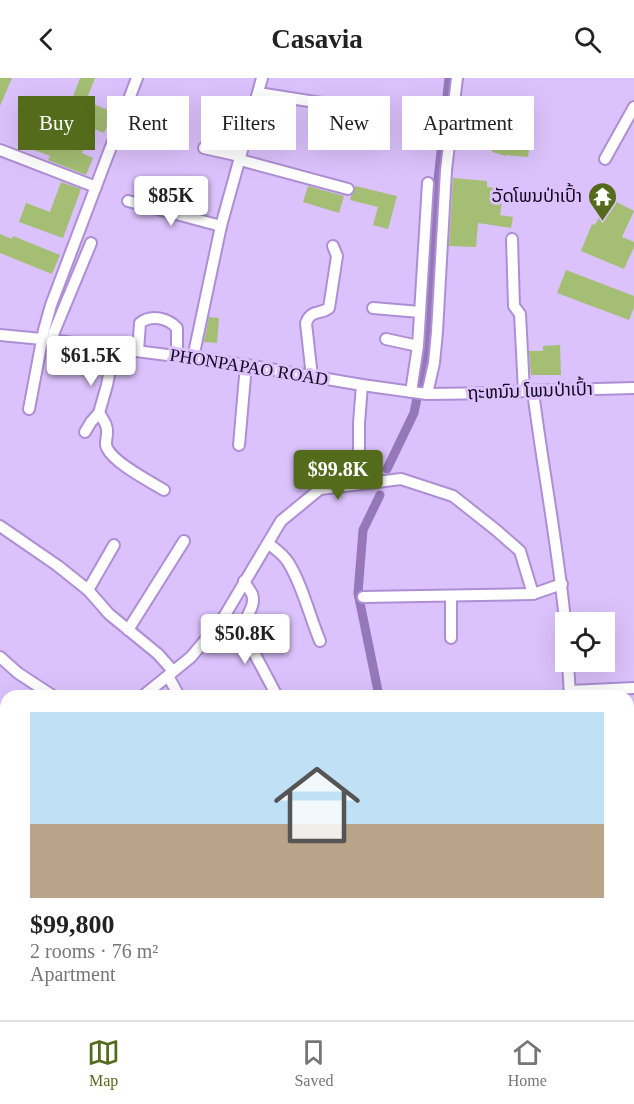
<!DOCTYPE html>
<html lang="en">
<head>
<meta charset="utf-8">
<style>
  :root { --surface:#fff; --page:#f6f6f6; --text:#222; --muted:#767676; --line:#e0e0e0; --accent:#546b1b }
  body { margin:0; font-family:"Times New Roman","Noto Sans Lao",serif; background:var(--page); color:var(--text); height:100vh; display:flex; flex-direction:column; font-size:22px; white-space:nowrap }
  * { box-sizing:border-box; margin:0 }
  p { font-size:20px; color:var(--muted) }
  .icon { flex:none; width:33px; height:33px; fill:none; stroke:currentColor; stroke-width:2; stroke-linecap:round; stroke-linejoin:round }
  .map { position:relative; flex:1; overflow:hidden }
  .panel { position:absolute; left:0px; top:612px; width:634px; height:330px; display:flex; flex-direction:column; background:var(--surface); border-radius:18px 18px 0 0; box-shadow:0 6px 24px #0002 }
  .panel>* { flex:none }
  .guide { position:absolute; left:18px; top:18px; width:598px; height:54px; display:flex; gap:12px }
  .controls { position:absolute; left:555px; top:534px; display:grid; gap:12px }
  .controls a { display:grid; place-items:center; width:60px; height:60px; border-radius:0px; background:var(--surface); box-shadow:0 6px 24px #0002; font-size:30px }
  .price { position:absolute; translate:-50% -51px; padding:0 14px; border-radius:6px; background:#fff; color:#222; font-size:20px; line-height:39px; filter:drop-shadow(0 2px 3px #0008) }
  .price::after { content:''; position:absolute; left:50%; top:36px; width:18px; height:14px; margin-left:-9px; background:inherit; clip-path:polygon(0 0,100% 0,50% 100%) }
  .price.on { background:var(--accent); color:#fff }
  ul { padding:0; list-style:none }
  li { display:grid; align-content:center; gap:12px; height:318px; padding:0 30px }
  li+li { border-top:2px solid var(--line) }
  li span { display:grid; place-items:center; height:186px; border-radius:0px; color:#555 }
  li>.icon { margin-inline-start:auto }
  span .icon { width:108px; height:108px; fill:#fffc; stroke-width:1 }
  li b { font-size:26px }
  .chip { padding:0 21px; border-radius:0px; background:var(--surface); box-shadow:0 6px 24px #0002; font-size:21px; line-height:54px }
  .chip.on { background:var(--accent); color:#fff }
  header { display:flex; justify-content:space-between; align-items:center; height:78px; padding:0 30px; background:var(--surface); font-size:27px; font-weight:600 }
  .tab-bar { display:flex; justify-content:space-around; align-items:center; height:84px; border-top:2px solid var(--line); background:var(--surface); font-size:16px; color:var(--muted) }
  .tab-bar a { display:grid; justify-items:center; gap:3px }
  .tab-bar .on { color:var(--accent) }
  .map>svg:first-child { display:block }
  .green { fill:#bd9876 }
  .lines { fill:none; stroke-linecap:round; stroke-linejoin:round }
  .canal { stroke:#9678ba; stroke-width:9 }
  .building { fill:#a4be74 }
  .minor-casing { stroke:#ae8ed4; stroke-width:14 }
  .minor { stroke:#fff; stroke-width:10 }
  .labels { text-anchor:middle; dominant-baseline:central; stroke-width:6; stroke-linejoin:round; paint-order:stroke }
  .poi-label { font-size:18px; fill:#13061f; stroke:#dbc2fc; text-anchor:end }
  .street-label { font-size:18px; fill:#13061f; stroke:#dbc2fc }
</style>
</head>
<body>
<header><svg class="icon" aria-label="back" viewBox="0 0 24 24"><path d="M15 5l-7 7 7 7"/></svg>Casavia<svg class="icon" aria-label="search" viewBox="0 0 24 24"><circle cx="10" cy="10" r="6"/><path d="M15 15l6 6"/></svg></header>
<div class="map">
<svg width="634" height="942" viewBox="0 0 634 942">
  <rect width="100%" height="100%" fill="#dbc2fc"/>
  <polygon class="green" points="6,808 6,879 0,882 0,810"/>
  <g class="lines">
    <g class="canal">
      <polyline points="387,391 414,335 420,305 427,257 429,205 436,120 449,0"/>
      <polyline points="379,618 358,515 363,452 380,417"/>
      <polyline points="628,783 634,784"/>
    </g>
  </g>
  <g class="building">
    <polygon points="0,0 12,0 0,28"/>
    <polygon points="80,0 95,0 86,23 113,34 104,55 92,50 82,75 93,80 86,97 48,82 50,78 29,70 47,24 68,32"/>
    <polygon points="497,55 521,61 525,61 529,57 531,57 528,79 506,77 506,78 492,74"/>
    <polygon points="453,100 487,103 487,109 504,111 500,137 513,139 511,150 478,145 476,169 449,168"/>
    <polygon points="61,104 81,111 63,160 19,144 26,125 50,134"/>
    <polygon points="308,108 344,118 339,135 303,124"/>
    <polygon points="355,108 397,118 388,151 373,147 378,129 350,122 351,118 355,113"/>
    <polygon points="609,120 634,133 622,159 634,164 634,169 624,191 581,173 592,146 595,147"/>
    <polygon points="0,156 12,161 13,158 60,177 52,196 0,175"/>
    <polygon points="566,192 634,218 634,229 629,242 557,215"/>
    <polygon points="209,239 219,240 217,265 204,264"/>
    <polygon points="560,267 561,297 531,297 529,273 543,273 543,268"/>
  </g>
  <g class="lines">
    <defs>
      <g id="minor">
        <polyline points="258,15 328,26"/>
        <polyline points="452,36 522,54"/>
        <polyline points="204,70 240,78"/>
        <polyline points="0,72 96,109"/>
        <polyline points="605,81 634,29"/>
        <polyline points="240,82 348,111"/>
        <polyline points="128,123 221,148"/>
        <polyline points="512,161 514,228 520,236 524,313"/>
        <polyline points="373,230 420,234"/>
        <polyline points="0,257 42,261 246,287 362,307 427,316 502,315 524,313 634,310"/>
        <polyline points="386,261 418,268"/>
        <polyline points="52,262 54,254 91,165"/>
        <path d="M138,273L140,245C151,236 168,240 177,250V278"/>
        <polyline points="193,280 221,148 262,0"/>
        <path d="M312,299L306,245C311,231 320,237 329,230L337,178L333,168"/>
        <path d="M533,313C543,393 559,473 566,553"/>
        <polyline points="411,314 418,268 428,105"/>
        <polyline points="427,316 434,285 437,254 446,92 457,0"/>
        <polyline points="29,331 44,252 51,227 137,0"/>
        <path d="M99,335C102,340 107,346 107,352C108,359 104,364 107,370C114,385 149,403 164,412"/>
        <polyline points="85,354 91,344 99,335 107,307 114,270"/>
        <polyline points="239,367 246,287"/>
        <polyline points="362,405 359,376 359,345 362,307"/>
        <polyline points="0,448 58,488 88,512 109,536 158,576 173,593"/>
        <path d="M268,465C275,471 284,477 288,484C303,508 309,537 320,563"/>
        <path d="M244,503C246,507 250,512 252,516C257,530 242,540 243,554L277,618"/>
        <polyline points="88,512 114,467"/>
        <polyline points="451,518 451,560"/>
        <polyline points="363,519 533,516"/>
        <polyline points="128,552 184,463"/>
        <polyline points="0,579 18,595 53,618"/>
        <polyline points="568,584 570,618"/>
        <polyline points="168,598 179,618"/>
        <polyline points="570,613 634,610"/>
        <polyline points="143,618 191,579 222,542 281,443 320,411 401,401 453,418 496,452 520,473 533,516 562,506"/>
        <polyline points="0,726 6,721"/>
        <polyline points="0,886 6,902 0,904"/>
        <polyline points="0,916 6,914"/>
        <polyline points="220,936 223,942"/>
        <polyline points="383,936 406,940 427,942"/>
        <polyline points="554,936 626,942"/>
      </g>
    </defs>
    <use href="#minor" class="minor-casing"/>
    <use href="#minor" class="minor"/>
  </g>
  <defs>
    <symbol id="temple-pin" viewBox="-11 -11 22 30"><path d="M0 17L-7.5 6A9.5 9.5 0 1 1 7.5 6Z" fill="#546b1b" stroke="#dbc2fc"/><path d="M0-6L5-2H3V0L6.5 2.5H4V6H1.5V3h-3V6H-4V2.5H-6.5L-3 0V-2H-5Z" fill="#fff"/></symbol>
  </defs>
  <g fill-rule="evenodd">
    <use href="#temple-pin" x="586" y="102" width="33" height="45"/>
  </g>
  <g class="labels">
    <g class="poi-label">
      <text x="582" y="118">ວັດໂພນປ່າເປົ້າ</text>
    </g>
    <g class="street-label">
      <text transform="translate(249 289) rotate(9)">PHONPAPAO ROAD</text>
      <text transform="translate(530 313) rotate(-2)">ຖະຫນົນ ໂພນປ່າເປົ້າ</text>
    </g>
  </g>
</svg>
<div class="controls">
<a><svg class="icon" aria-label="locate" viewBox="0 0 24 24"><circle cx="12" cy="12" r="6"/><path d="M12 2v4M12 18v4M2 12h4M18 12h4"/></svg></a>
</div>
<b class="price" style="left:171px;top:149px">$85K</b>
<b class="price" style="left:91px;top:309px">$61.5K</b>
<b class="price on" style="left:338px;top:423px">$99.8K</b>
<b class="price" style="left:245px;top:587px">$50.8K</b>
<div class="guide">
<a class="chip on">Buy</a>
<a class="chip">Rent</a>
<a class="chip">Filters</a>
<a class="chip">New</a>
<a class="chip">Apartment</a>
</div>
<section class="panel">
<ul>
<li><span style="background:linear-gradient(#bfe0f5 60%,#b9a48a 0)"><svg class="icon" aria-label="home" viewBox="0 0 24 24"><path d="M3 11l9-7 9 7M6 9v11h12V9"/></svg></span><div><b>$99,800</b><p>2 rooms · 76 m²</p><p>Apartment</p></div></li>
</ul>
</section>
</div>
<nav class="tab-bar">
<a class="on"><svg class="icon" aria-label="map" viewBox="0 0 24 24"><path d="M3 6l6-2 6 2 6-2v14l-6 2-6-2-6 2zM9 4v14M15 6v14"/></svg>Map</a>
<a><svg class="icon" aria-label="saved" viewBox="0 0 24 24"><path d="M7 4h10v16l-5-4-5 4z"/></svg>Saved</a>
<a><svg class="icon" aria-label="home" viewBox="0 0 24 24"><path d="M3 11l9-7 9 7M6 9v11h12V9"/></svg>Home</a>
</nav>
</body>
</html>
